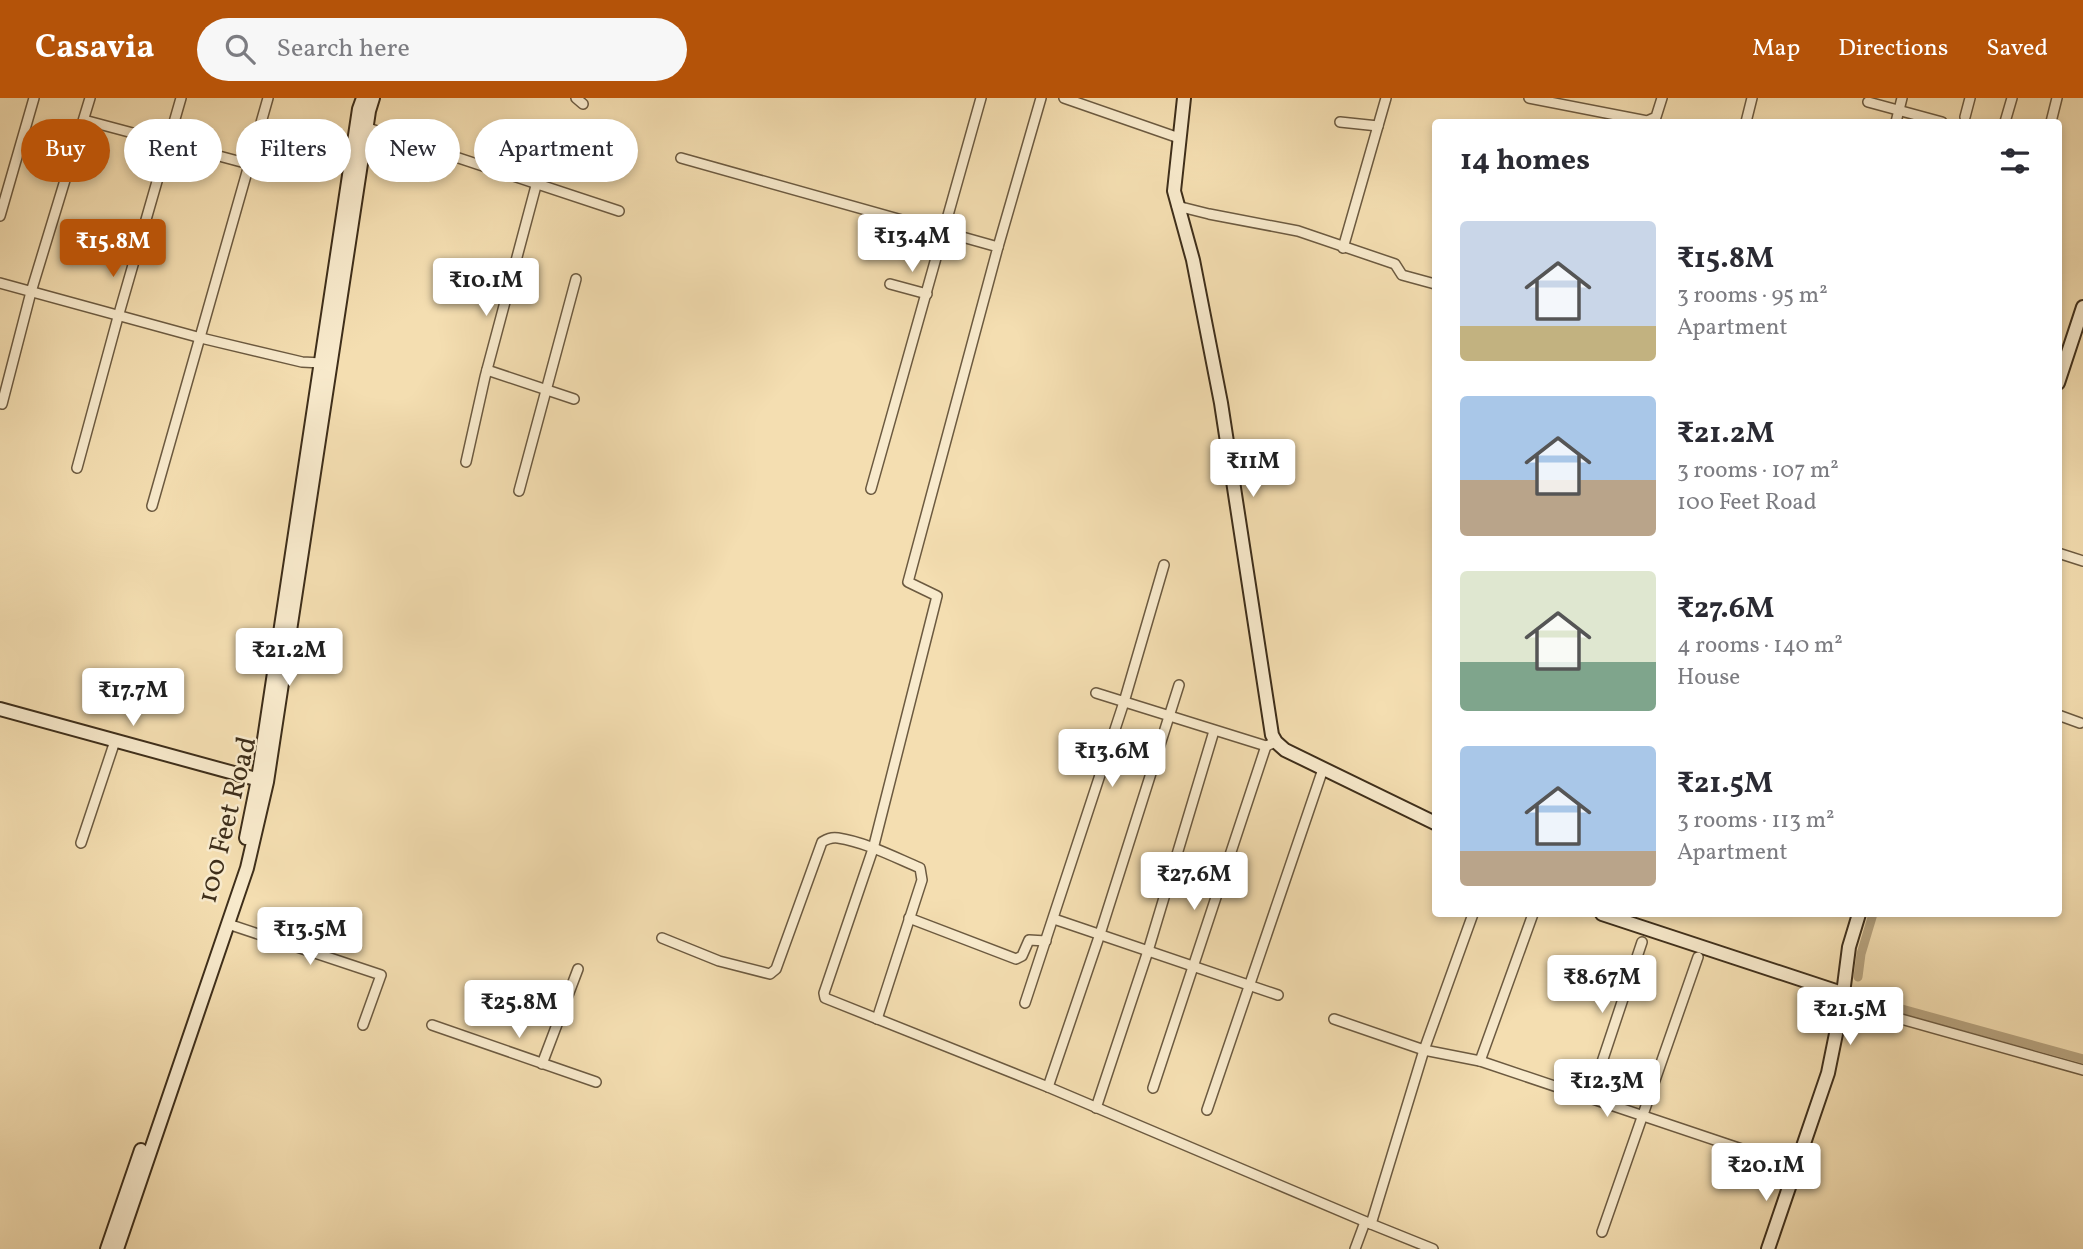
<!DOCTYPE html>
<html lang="en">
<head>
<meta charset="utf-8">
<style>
  :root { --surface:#fff; --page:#f7f7f7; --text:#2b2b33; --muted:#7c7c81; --accent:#b45309 }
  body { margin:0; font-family:Vollkorn,serif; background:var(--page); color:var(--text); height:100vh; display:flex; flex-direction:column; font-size:26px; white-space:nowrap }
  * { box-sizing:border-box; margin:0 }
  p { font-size:23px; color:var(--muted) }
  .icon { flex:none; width:38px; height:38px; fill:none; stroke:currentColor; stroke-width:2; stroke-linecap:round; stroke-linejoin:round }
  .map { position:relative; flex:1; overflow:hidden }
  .panel { position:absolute; left:1432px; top:21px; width:630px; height:798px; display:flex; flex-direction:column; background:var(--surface); border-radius:7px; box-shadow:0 4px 10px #0003 }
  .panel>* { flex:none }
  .banner { position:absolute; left:21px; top:21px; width:665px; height:63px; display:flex; gap:14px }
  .price { position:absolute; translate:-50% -60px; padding:0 16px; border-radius:7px; background:#fff; color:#222; font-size:23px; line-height:46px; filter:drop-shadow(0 2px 4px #0008) }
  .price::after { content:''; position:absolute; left:50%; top:42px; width:21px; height:16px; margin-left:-10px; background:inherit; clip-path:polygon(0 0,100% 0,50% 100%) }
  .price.on { background:var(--accent); color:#fff }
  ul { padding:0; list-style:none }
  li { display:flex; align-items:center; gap:21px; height:175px; padding:0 28px }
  li span { display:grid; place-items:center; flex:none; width:196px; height:140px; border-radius:7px; color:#555 }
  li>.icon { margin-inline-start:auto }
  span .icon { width:84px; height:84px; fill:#fffc; stroke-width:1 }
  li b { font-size:30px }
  h2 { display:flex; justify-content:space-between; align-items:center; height:84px; padding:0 28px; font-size:30px }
  .chip { padding:0 24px; border-radius:32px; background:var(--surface); box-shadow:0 4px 10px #0003; font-size:24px; line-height:63px }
  .chip.on { background:var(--accent); color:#fff }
  header { display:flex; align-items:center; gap:42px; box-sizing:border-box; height:98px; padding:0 35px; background:var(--accent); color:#fff }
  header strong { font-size:33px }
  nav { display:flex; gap:38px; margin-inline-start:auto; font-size:24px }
  .search { width:490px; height:63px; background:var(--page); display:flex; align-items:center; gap:18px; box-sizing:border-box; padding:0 24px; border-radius:38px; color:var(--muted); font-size:26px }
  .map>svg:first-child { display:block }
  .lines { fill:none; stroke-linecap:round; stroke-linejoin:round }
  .canal { stroke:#b6a27e; stroke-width:9 }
  .street-casing { stroke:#6c5a40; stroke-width:12 }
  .secondary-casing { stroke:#3e2e1a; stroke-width:16 }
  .street { stroke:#f8eacc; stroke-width:9 }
  .secondary { stroke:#f8eacc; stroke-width:12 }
  .labels { text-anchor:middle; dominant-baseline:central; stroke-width:5; stroke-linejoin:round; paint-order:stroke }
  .street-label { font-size:28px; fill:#3e2e1a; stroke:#f8eacc }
</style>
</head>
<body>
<header>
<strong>Casavia</strong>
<div class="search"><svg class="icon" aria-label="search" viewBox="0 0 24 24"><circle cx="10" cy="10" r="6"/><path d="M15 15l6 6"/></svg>Search here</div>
<nav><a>Map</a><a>Directions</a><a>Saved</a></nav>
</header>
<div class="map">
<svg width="2083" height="1151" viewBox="0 0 2083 1151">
  <rect width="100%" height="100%" fill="#f4deb1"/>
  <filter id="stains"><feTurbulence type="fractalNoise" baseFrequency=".00286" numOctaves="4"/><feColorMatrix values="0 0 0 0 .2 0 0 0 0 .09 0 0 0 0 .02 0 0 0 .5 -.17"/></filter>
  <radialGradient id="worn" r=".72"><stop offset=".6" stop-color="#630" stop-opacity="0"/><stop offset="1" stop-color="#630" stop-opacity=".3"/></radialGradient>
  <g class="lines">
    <g class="canal">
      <polyline points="1858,879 1861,856 1873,816"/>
      <polyline points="1853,896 1856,894 1862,900 2083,961"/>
    </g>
    <defs>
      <g id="street">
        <polyline points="576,0 583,6"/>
        <polyline points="1064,0 1179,40"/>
        <polyline points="1529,0 1647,23 1656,19 1662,0"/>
        <polyline points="1868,4 1942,24"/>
        <polyline points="1965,19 1970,0"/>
        <polyline points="84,22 249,66"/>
        <polyline points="1340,24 1378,28"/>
        <polyline points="1746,24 1752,0"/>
        <polyline points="1896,24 1902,0"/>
        <polyline points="2005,24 2012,0"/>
        <polyline points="2051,24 2057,0"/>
        <polyline points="368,30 619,113"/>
        <polyline points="681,60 998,149 908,484 937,498 873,751 824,895 825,900 1048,989 1371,1126 1424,952 1473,816"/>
        <polyline points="1177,108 1209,116 1298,133 1395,166 1402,177 1435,186"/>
        <polyline points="0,118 34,0"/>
        <polyline points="998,149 1041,0"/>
        <polyline points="1343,150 1386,0"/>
        <polyline points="0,185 201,240 302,264 322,265"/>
        <polyline points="890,186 927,196"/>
        <polyline points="487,272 574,301"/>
        <polyline points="2,306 31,194 90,0"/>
        <polyline points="466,364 485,279 537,84"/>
        <polyline points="77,370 118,219 181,0"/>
        <polyline points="871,391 981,0"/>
        <polyline points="519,393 576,181"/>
        <polyline points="152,408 268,0"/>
        <polyline points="2058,455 2083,463"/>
        <polyline points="1096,595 1266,648 1271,646"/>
        <polyline points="2058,617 2080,625"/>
        <polyline points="81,745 115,643"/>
        <polyline points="909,820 1016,861 1022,858 1029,842 1046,843"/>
        <polyline points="1054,821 1278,897"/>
        <polyline points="228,826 381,877 363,927"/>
        <path d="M662,840L719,863L770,876L776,871L822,744C827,741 831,739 838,740C865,744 894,759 920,770L922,782L877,921"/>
        <polyline points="1025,905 1124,604 1164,467"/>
        <polyline points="1841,911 1869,912 2083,972"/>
        <polyline points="1334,921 1424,952 1480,963 1795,1069"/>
        <polyline points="432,927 596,984"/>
        <polyline points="1480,963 1533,816"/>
        <polyline points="542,966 578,871"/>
        <polyline points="1048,989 1100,836 1179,587"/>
        <polyline points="1153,990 1266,648"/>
        <polyline points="1590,1000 1642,844"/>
        <polyline points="1096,1010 1148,853 1214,633"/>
        <polyline points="1207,1012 1323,671"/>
        <polyline points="1371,1126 1433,1151"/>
        <polyline points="1602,1134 1698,859"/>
        <polyline points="1355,1151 1365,1124"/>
      </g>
      <g id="secondary">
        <polyline points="1184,0 1174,93 1193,162 1221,305 1272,637 1276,644 1285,652 1435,725"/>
        <polyline points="2058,285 2083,209"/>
        <polyline points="0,611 263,683"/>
        <polyline points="246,740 258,681 359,11 363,0"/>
        <polyline points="1602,816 1842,895"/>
        <polyline points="107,1151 141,1052"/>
        <polyline points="117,1151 247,770 267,684 369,13 373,0"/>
        <polyline points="1768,1151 1828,975 1841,911 1849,849 1859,816"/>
      </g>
    </defs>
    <use href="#street" class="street-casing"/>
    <use href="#secondary" class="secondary-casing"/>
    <use href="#street" class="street"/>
    <use href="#secondary" class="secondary"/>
  </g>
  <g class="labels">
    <g class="street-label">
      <text transform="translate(228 722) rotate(-76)">100 Feet Road</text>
    </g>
  </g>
  <rect width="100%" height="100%" filter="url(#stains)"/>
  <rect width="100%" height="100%" fill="url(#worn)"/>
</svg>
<b class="price" style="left:912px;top:176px">₹13.4M</b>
<b class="price on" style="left:113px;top:181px">₹15.8M</b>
<b class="price" style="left:486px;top:220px">₹10.1M</b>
<b class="price" style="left:1253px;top:401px">₹11M</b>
<b class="price" style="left:289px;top:590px">₹21.2M</b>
<b class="price" style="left:133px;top:630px">₹17.7M</b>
<b class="price" style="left:1112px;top:691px">₹13.6M</b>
<b class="price" style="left:1194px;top:814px">₹27.6M</b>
<b class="price" style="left:310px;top:869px">₹13.5M</b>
<b class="price" style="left:1602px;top:917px">₹8.67M</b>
<b class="price" style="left:519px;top:942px">₹25.8M</b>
<b class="price" style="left:1850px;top:949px">₹21.5M</b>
<b class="price" style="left:1607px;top:1021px">₹12.3M</b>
<b class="price" style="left:1766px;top:1105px">₹20.1M</b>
<div class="banner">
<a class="chip on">Buy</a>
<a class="chip">Rent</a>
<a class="chip">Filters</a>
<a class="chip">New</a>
<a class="chip">Apartment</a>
</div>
<section class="panel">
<h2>14 homes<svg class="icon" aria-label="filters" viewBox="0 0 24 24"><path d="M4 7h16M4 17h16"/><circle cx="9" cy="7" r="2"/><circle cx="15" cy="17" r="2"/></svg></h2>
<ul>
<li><span style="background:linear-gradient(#c9d6e8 75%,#c2b280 0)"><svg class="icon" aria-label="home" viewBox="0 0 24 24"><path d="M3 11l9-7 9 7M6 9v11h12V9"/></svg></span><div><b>₹15.8M</b><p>3 rooms · 95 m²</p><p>Apartment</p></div></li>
<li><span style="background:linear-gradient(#a9c7e8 60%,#b9a48a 0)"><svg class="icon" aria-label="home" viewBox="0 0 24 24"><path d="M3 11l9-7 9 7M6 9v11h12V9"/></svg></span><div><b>₹21.2M</b><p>3 rooms · 107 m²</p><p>100 Feet Road</p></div></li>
<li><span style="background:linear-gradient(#dfe7d0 65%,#7fa58c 0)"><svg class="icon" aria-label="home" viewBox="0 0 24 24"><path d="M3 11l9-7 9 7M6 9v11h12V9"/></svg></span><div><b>₹27.6M</b><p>4 rooms · 140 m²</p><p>House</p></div></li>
<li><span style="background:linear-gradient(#a9c7e8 75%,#b9a48a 0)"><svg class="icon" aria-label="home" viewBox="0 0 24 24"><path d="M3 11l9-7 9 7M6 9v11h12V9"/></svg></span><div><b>₹21.5M</b><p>3 rooms · 113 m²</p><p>Apartment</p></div></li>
</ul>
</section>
</div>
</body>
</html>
